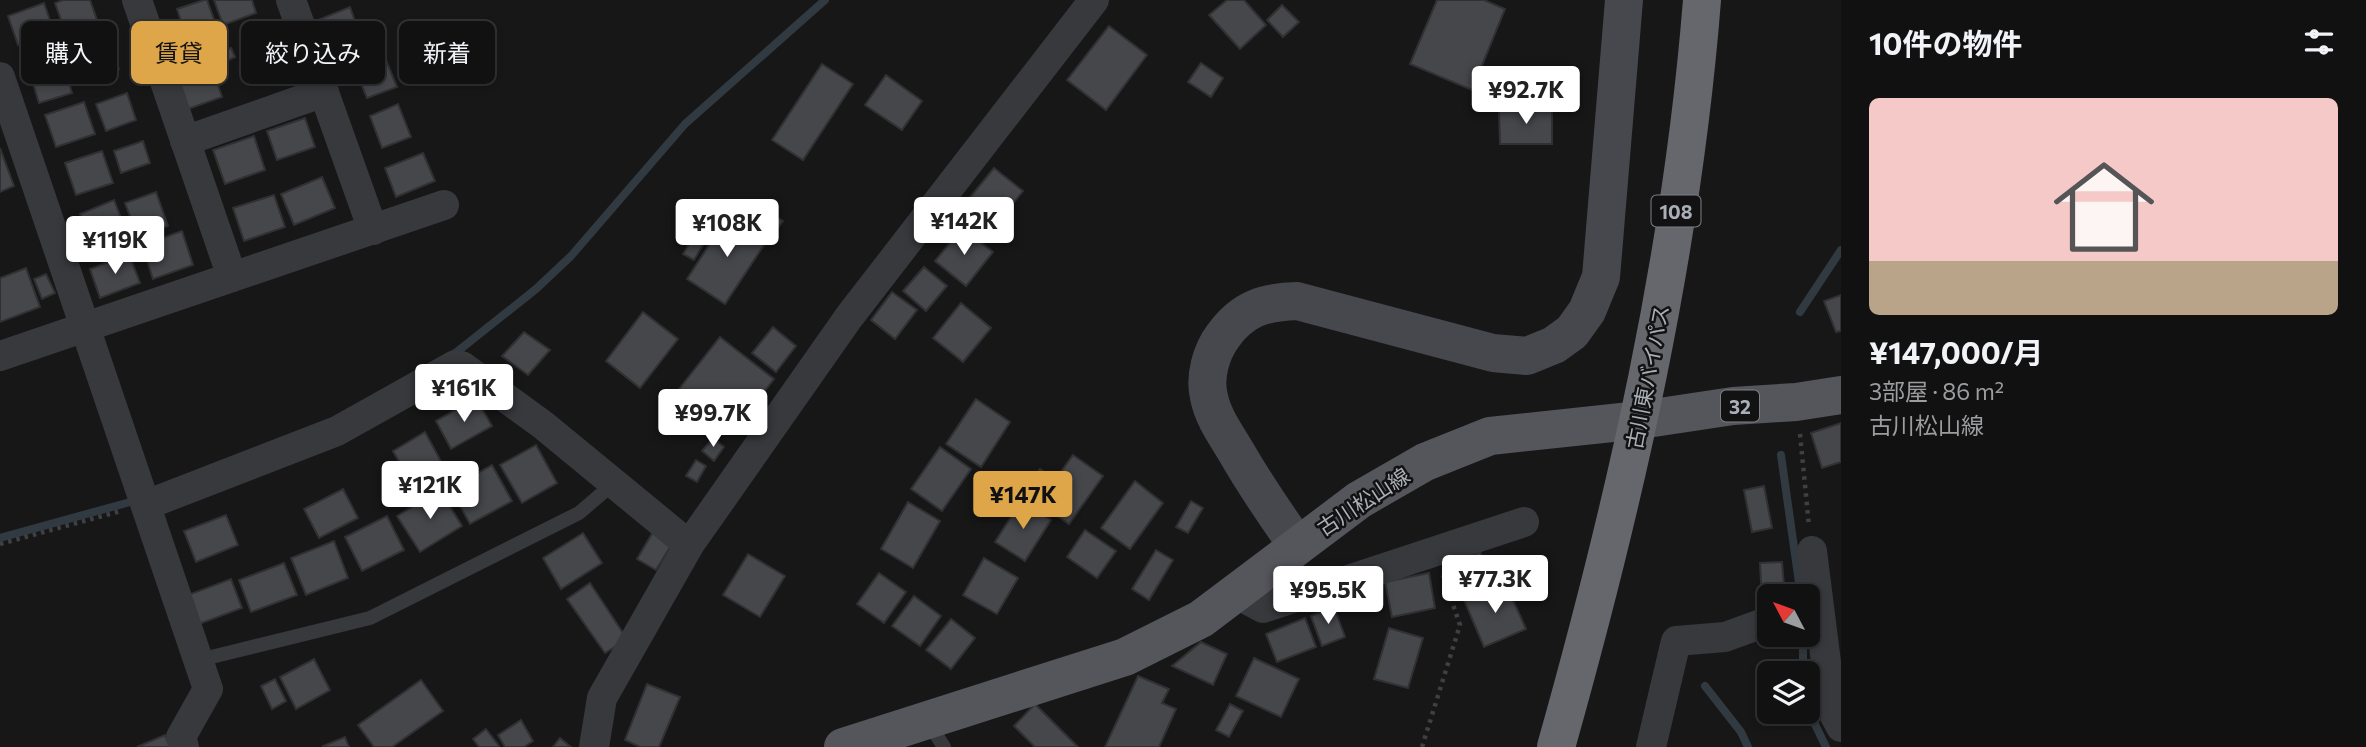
<!DOCTYPE html>
<html lang="ja">
<head>
<meta charset="utf-8">
<style>
  :root { --surface:#111112; --page:#1a1a1b; --text:#f1f3f6; --muted:#9c9d9f; --line:#303132; --accent:#dea549 }
  body { margin:0; font-family:Commissioner,"Noto Sans JP",sans-serif; background:var(--page); color:var(--text); height:100vh; display:flex; flex-direction:column; font-size:26px; white-space:nowrap }
  * { box-sizing:border-box; margin:0 }
  p { font-size:23px; color:var(--muted) }
  .icon { flex:none; width:38px; height:38px; fill:none; stroke:currentColor; stroke-width:2; stroke-linecap:round; stroke-linejoin:round }
  .map { position:relative; flex:1; overflow:hidden }
  .drawer { display:flex; flex-direction:column; background:var(--surface); width:525px }
  .drawer>* { flex:none }
  .hud { position:absolute; left:21px; top:21px; width:665px; height:63px; display:flex; gap:14px }
  .needle { width:46px; rotate:311deg }
  .fabs { position:absolute; left:1757px; top:584px; display:grid; gap:14px }
  .fabs a { display:grid; place-items:center; width:63px; height:63px; border-radius:10px; background:var(--surface); box-shadow:0 4px 10px #0003,0 0 0 2px var(--line); font-size:35px }
  .price { position:absolute; translate:-50% -60px; padding:0 16px; border-radius:7px; background:#fff; color:#222; font-size:23px; line-height:46px; filter:drop-shadow(0 2px 4px #0008) }
  .price::after { content:''; position:absolute; left:50%; top:42px; width:21px; height:16px; margin-left:-10px; background:inherit; clip-path:polygon(0 0,100% 0,50% 100%) }
  .price.on { background:var(--accent); color:#111 }
  ul { padding:0; list-style:none }
  li { display:grid; align-content:center; gap:14px; height:371px; padding:0 28px }
  li+li { border-top:2px solid var(--line) }
  li span { display:grid; place-items:center; height:217px; border-radius:10px; color:#555 }
  li>.icon { margin-inline-start:auto }
  span .icon { width:126px; height:126px; fill:#fffc; stroke-width:1 }
  li b { font-size:30px }
  h2 { display:flex; justify-content:space-between; align-items:center; height:84px; padding:0 28px; font-size:30px }
  .tag { padding:0 24px; border-radius:10px; background:var(--surface); box-shadow:0 4px 10px #0003,0 0 0 2px var(--line); font-size:24px; line-height:63px }
  .tag.on { background:var(--accent); color:#111 }
  main { display:flex; flex:1; min-height:0 }
  .map>svg:first-child { display:block }
  .lines { fill:none; stroke-linecap:round; stroke-linejoin:round }
  .stream { stroke:#313a40; stroke-width:8 }
  .building { fill:#46474b; stroke:#313134; stroke-width:2 }
  .path { stroke:#3e4044; stroke-width:4.5; stroke-dasharray:3.5 5; stroke-linecap:butt }
  .lane { stroke:#38393d; stroke-width:14 }
  .street { stroke:#38393d; stroke-width:30 }
  .secondary { stroke:#46484d; stroke-width:38 }
  .primary { stroke:#55565c; stroke-width:38 }
  .highway { stroke:#65676d; stroke-width:38 }
  .labels { text-anchor:middle; dominant-baseline:central; stroke-width:5; stroke-linejoin:round; paint-order:stroke }
  .shield { fill:#121213; stroke:#7c8086; stroke-width:2 }
  .shield-label { font-size:19px; font-weight:bold; fill:#aaafb7 }
  .street-label { font-size:21px; fill:#aaafb7; stroke:#121213 }
</style>
</head>
<body>
<main>
<div class="map">
<svg width="1841" height="747" viewBox="0 0 1841 747">
  <rect width="100%" height="100%" fill="#171718"/>
  <g class="lines">
    <g class="stream">
      <polyline points="1800,312 1841,250"/>
      <polyline points="453,355 536,289 571,256 685,124 825,0"/>
      <polyline points="1781,455 1801,597"/>
      <polyline points="0,538 130,502"/>
      <polyline points="1803,635 1803,674"/>
      <polyline points="1705,686 1741,732 1748,747"/>
      <polyline points="1808,710 1826,747"/>
    </g>
  </g>
  <g class="building">
    <polygon points="63,0 90,0 98,23 66,34 55,3"/>
    <polygon points="204,0 207,0 217,28 187,39 177,9"/>
    <polygon points="214,0 252,0 256,13 223,25"/>
    <polygon points="1227,0 1244,0 1266,25 1240,49 1209,15"/>
    <polygon points="1437,0 1484,0 1505,9 1472,90 1410,64"/>
    <polygon points="44,3 54,32 18,45 8,16"/>
    <polygon points="1282,5 1299,22 1283,37 1267,20"/>
    <polygon points="350,7 362,41 330,53 318,20"/>
    <polygon points="1109,26 1147,55 1106,110 1067,80"/>
    <polygon points="107,38 119,69 86,81 74,50"/>
    <polygon points="276,41 285,74 251,84 241,51"/>
    <polygon points="231,48 235,57 218,65 213,55"/>
    <polygon points="384,55 397,87 367,98 354,67"/>
    <polygon points="62,57 72,93 39,103 28,67"/>
    <polygon points="1201,63 1223,78 1211,97 1188,82"/>
    <polygon points="211,64 222,97 188,109 176,75"/>
    <polygon points="822,64 853,84 803,160 772,140"/>
    <polygon points="886,75 922,101 902,130 865,105"/>
    <polygon points="127,93 136,120 106,131 96,104"/>
    <polygon points="84,102 95,134 56,147 45,115"/>
    <polygon points="398,104 411,137 382,148 370,116"/>
    <polygon points="1499,109 1552,109 1552,144 1500,144"/>
    <polygon points="305,118 315,147 277,160 267,131"/>
    <polygon points="254,136 265,170 225,184 213,150"/>
    <polygon points="143,141 150,163 121,173 114,151"/>
    <polygon points="0,148 14,186 0,192"/>
    <polygon points="102,151 113,183 76,195 65,163"/>
    <polygon points="423,153 435,181 396,197 385,168"/>
    <polygon points="994,168 1023,191 991,231 962,207"/>
    <polygon points="322,177 335,208 294,225 281,194"/>
    <polygon points="156,192 168,226 138,237 125,203"/>
    <polygon points="274,195 285,227 244,241 233,208"/>
    <polygon points="114,200 127,233 93,246 80,214"/>
    <polygon points="757,204 783,221 772,236 747,219"/>
    <polygon points="729,214 768,239 725,304 687,279"/>
    <polygon points="962,228 993,252 966,286 935,261"/>
    <polygon points="182,231 193,265 153,279 142,245"/>
    <polygon points="696,232 707,238 694,260 683,254"/>
    <polygon points="129,254 140,283 100,298 90,269"/>
    <polygon points="924,267 947,286 926,311 903,291"/>
    <polygon points="26,268 40,307 0,322 0,278"/>
    <polygon points="46,274 55,293 42,299 34,279"/>
    <polygon points="892,292 917,310 895,339 871,320"/>
    <polygon points="1841,295 1841,331 1836,332 1824,301"/>
    <polygon points="961,303 991,328 963,362 933,338"/>
    <polygon points="643,312 678,339 640,388 606,361"/>
    <polygon points="773,327 796,346 776,372 752,353"/>
    <polygon points="524,332 550,350 528,375 502,356"/>
    <polygon points="720,337 774,379 747,414 726,397 712,415 679,389"/>
    <polygon points="476,398 492,426 451,449 436,421"/>
    <polygon points="976,399 1010,422 981,467 946,444"/>
    <polygon points="1841,423 1841,462 1822,468 1811,433"/>
    <polygon points="425,432 443,465 411,483 393,451"/>
    <polygon points="713,438 724,447 714,461 702,451"/>
    <polygon points="536,445 557,483 522,503 500,465"/>
    <polygon points="940,447 971,469 942,511 911,489"/>
    <polygon points="1073,455 1103,476 1069,524 1024,493 1040,469 1055,480"/>
    <polygon points="696,460 706,466 697,482 686,476"/>
    <polygon points="492,465 512,501 470,524 450,488"/>
    <polygon points="1135,481 1163,503 1130,549 1101,528"/>
    <polygon points="1764,486 1772,528 1752,532 1744,490"/>
    <polygon points="343,489 358,518 319,538 304,509"/>
    <polygon points="440,490 462,526 420,552 397,516"/>
    <polygon points="1021,501 1051,520 1025,561 995,542"/>
    <polygon points="1191,501 1203,508 1188,533 1176,527"/>
    <polygon points="908,502 940,521 913,568 881,549"/>
    <polygon points="226,515 238,545 196,562 184,531"/>
    <polygon points="387,516 404,550 362,571 345,537"/>
    <polygon points="1085,530 1116,551 1097,578 1067,557"/>
    <polygon points="653,532 672,544 656,570 637,559"/>
    <polygon points="583,533 602,563 561,589 543,558"/>
    <polygon points="334,541 348,578 306,595 291,558"/>
    <polygon points="1156,550 1173,560 1149,600 1132,589"/>
    <polygon points="1480,552 1494,582 1468,594 1455,564"/>
    <polygon points="748,554 785,576 760,617 723,595"/>
    <polygon points="984,558 1018,578 997,614 963,595"/>
    <polygon points="1782,562 1785,597 1769,597 1769,600 1762,601 1760,563"/>
    <polygon points="284,563 297,595 251,612 239,580"/>
    <polygon points="879,573 906,592 884,623 857,604"/>
    <polygon points="1429,573 1435,608 1392,617 1385,582"/>
    <polygon points="231,579 242,608 199,624 188,595"/>
    <polygon points="1505,582 1526,629 1484,647 1464,600"/>
    <polygon points="590,583 627,639 605,653 567,599"/>
    <polygon points="914,596 941,616 920,646 892,626"/>
    <polygon points="1334,607 1345,637 1322,646 1311,616"/>
    <polygon points="1305,618 1316,647 1277,662 1266,634"/>
    <polygon points="951,619 975,638 951,669 926,650"/>
    <polygon points="1389,628 1423,638 1408,688 1374,679"/>
    <polygon points="1201,642 1227,654 1213,685 1172,666"/>
    <polygon points="1254,658 1299,679 1281,717 1236,696"/>
    <polygon points="314,659 330,690 296,709 280,677"/>
    <polygon points="1138,676 1169,689 1162,703 1176,709 1159,747 1105,747"/>
    <polygon points="275,679 286,701 272,709 261,686"/>
    <polygon points="421,680 443,711 392,747 374,747 358,725"/>
    <polygon points="647,684 680,697 659,747 640,747 625,740"/>
    <polygon points="1035,704 1078,747 1035,747 1014,726"/>
    <polygon points="1230,704 1243,711 1229,737 1216,730"/>
    <polygon points="521,720 533,741 524,747 505,747 498,735"/>
    <polygon points="486,729 499,746 498,747 479,747 473,739"/>
    <polygon points="165,735 170,747 137,747"/>
    <polygon points="345,737 349,747 324,747 323,746"/>
    <polygon points="560,738 571,747 553,747"/>
  </g>
  <g class="lines">
    <g class="path">
      <polyline points="1800,434 1809,526"/>
      <polyline points="0,544 121,511"/>
      <polyline points="1422,747 1460,625 1443,575"/>
    </g>
    <g class="lane">
      <polyline points="199,660 370,618 579,513 614,483"/>
      <polyline points="928,722 944,747"/>
    </g>
    <g class="street">
      <polyline points="137,0 232,277"/>
      <polyline points="291,0 373,230"/>
      <polyline points="0,77 208,689 181,737 184,747"/>
      <polyline points="185,141 324,92"/>
      <polyline points="0,356 444,205"/>
      <polyline points="146,505 337,431 455,365 462,366 543,425 689,545"/>
      <polyline points="1812,551 1832,710 1841,727"/>
      <polyline points="1235,593 1263,608 1524,522"/>
      <polyline points="594,747 602,698 689,545 849,317 1094,0"/>
      <polyline points="1651,747 1676,641 1725,637 1769,621"/>
    </g>
    <path class="secondary" d="M1297,545C1275,514 1254,483 1235,450C1225,433 1213,417 1209,397C1204,377 1211,352 1223,336C1243,308 1265,302 1297,301L1493,353L1527,356L1554,345L1572,332L1587,311L1601,277L1624,0"/>
    <polyline class="primary" points="843,747 1125,657 1201,619 1359,500 1425,462 1490,436 1640,420 1733,406 1796,402 1841,395"/>
    <path class="highway" d="M1556,747C1625,502 1682,254 1702,0"/>
  </g>
  <g class="labels">
    <g class="shield">
      <rect x="1651.5" y="195.5" width="49" height="31" rx="5"/>
      <rect x="1721" y="390.5" width="38" height="31" rx="5"/>
    </g>
    <g class="shield-label">
      <text x="1676" y="211">108</text>
      <text x="1740" y="406">32</text>
    </g>
    <g class="street-label">
      <text transform="translate(1647 377) rotate(-79)">古川東バイパス</text>
      <text transform="translate(1363 501) rotate(-33)">古川松山線</text>
    </g>
  </g>
</svg>
<div class="fabs">
<a><svg class="needle" viewBox="-14 -14 28 28"><path d="M0-13l5 13h-10z" fill="#e53935"/><path d="M0 13l5-13h-10z" fill="#9c9d9f"/></svg></a>
<a><svg class="icon" aria-label="layers" viewBox="0 0 24 24"><path d="M12 4l9 5-9 5-9-5zM3 14l9 5 9-5"/></svg></a>
</div>
<b class="price" style="left:1526px;top:126px">¥92.7K</b>
<b class="price" style="left:964px;top:257px">¥142K</b>
<b class="price" style="left:727px;top:259px">¥108K</b>
<b class="price" style="left:115px;top:276px">¥119K</b>
<b class="price" style="left:464px;top:424px">¥161K</b>
<b class="price" style="left:713px;top:449px">¥99.7K</b>
<b class="price" style="left:430px;top:521px">¥121K</b>
<b class="price on" style="left:1023px;top:531px">¥147K</b>
<b class="price" style="left:1495px;top:615px">¥77.3K</b>
<b class="price" style="left:1328px;top:626px">¥95.5K</b>
<div class="hud">
<a class="tag">購入</a>
<a class="tag on">賃貸</a>
<a class="tag">絞り込み</a>
<a class="tag">新着</a>
</div>
</div>
<section class="drawer">
<h2>10件の物件<svg class="icon" aria-label="filters" viewBox="0 0 24 24"><path d="M4 7h16M4 17h16"/><circle cx="9" cy="7" r="2"/><circle cx="15" cy="17" r="2"/></svg></h2>
<ul>
<li><span style="background:linear-gradient(#f6c9c9 75%,#b9a48a 0)"><svg class="icon" aria-label="home" viewBox="0 0 24 24"><path d="M3 11l9-7 9 7M6 9v11h12V9"/></svg></span><div><b>¥147,000/月</b><p>3部屋 · 86 m²</p><p>古川松山線</p></div></li>
</ul>
</section>
</main>
</body>
</html>
